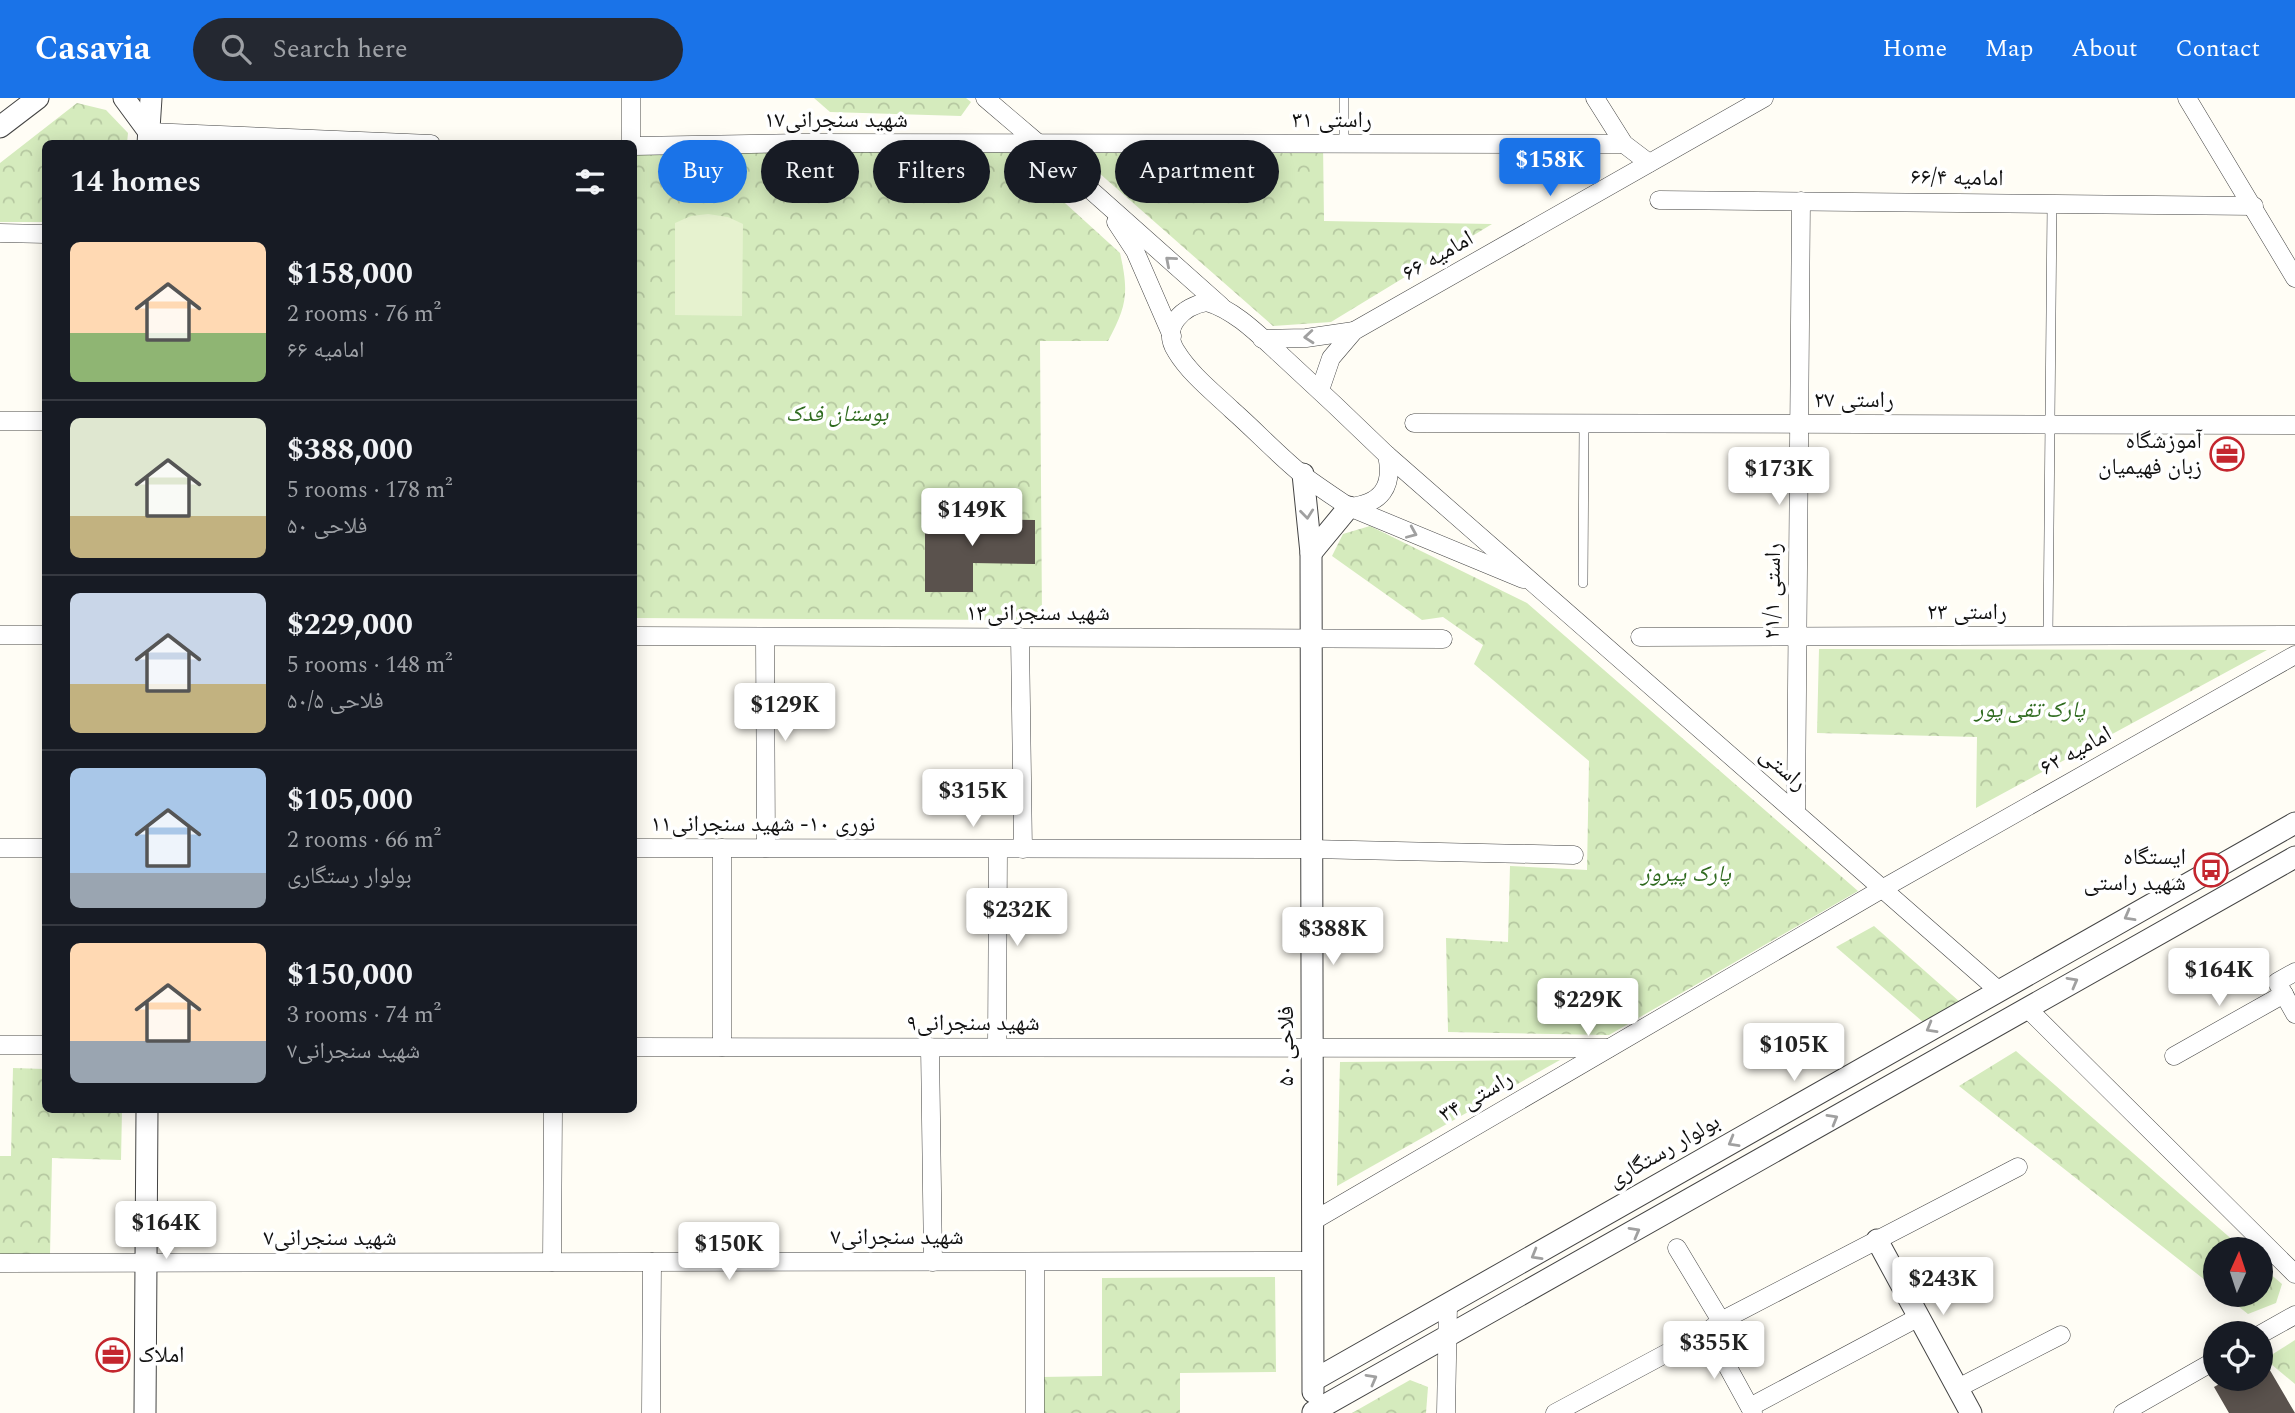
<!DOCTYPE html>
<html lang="en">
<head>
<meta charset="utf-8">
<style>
  :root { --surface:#171b24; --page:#242831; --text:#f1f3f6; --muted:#9ea1a6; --line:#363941; --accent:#1a73e8 }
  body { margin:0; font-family:Spectral,"Noto Naskh Arabic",serif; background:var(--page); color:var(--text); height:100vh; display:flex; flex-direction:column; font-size:26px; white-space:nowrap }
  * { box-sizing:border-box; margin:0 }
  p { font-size:23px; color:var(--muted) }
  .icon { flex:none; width:38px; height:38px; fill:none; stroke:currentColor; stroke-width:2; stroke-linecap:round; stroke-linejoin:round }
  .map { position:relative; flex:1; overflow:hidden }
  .side { position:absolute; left:42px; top:42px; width:595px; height:973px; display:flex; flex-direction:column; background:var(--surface); border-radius:10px; box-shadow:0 4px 18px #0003 }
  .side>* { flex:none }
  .hud { position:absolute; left:658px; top:42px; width:665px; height:63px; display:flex; gap:14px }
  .needle { width:46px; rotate:3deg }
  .buttons { position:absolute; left:2203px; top:1139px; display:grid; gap:14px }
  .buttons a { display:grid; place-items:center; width:70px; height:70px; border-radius:50%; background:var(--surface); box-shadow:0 4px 18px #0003; font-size:35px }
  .price { position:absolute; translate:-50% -60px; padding:0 16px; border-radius:7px; background:#fff; color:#222; font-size:23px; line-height:46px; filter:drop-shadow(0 2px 4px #0008) }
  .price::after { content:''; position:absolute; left:50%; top:42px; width:21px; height:16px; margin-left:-10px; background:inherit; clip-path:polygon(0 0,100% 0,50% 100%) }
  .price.selected { background:var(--accent); color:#fff }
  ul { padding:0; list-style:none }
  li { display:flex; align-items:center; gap:21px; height:175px; padding:0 28px }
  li+li { border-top:2px solid var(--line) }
  li span { display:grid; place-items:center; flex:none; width:196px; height:140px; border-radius:10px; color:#555 }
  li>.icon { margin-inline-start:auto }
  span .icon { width:84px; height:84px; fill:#fffc; stroke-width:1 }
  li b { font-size:30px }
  h2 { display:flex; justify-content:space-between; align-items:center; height:84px; padding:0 28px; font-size:30px }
  .pill { padding:0 24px; border-radius:32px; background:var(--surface); box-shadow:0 4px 18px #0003; font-size:24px; line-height:63px }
  .pill.selected { background:var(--accent); color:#fff }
  header { display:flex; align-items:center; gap:42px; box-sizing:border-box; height:98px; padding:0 35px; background:var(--accent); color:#fff }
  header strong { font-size:33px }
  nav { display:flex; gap:38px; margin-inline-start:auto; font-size:24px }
  .search { width:490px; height:63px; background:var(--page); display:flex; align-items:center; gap:18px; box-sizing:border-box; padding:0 24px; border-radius:38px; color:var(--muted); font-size:26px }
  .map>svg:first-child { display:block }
  .park { fill:url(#park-crowns) }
  .pitch { fill:#e6f2cf }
  .building { fill:#5a524d }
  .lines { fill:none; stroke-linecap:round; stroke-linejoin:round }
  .service-casing { stroke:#444; stroke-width:10 }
  .minor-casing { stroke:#444; stroke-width:19 }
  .tertiary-casing { stroke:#444; stroke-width:23 }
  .service { stroke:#fff; stroke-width:9 }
  .minor { stroke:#fff; stroke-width:18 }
  .tertiary { stroke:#fff; stroke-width:21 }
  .oneway { stroke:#a0a0a0 }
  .labels { text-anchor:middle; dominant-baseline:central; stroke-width:7; stroke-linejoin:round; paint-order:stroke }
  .street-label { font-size:23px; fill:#111; stroke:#fff }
  .park-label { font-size:23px; font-style:italic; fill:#2f6b1f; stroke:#fff }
  .poi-label { font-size:23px; fill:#111; stroke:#fff; text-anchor:end }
</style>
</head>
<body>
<header>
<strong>Casavia</strong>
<div class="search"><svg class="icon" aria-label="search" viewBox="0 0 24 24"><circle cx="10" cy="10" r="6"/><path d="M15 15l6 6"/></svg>Search here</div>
<nav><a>Home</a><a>Map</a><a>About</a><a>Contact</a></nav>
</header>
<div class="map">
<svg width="2295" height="1315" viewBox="0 0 2295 1315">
  <defs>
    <pattern id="park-crowns" width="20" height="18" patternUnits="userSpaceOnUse" patternTransform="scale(1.75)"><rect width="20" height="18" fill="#d5ebbd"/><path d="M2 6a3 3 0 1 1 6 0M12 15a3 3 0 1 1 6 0" fill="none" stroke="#b6c8a1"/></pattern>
  </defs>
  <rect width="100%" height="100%" fill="#fffdf5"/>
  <g class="park">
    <polygon points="814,0 966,0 971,4 961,18 830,14"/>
    <polygon points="77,5 106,12 128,35 127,45 46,46 45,124 0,124 0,65"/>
    <path d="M543,44L1000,46L1120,155C1129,195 1127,207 1108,243H1040L1042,522L634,520V46H542Z"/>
    <polygon points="1065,45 1323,45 1324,123 1492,126 1331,224 1273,228"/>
    <polygon points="1370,428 1527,505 1858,793 1609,937 1448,934 1446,840 1508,844 1510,768 1587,772 1589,663 1474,566 1483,547 1443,519 1422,522 1332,458 1343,436"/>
    <polygon points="1819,551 2267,552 1976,710 1977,639 1817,635"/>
    <polygon points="1874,828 1969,912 1930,930 1836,849"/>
    <polygon points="2016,953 2243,1151 2216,1152 2215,1190 1959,988"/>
    <polygon points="1560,962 1337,1088 1340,964"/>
    <polygon points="13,970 45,971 46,1012 122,1012 121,1062 52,1060 50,1157 0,1156 0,1058 11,1058"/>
    <polygon points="2261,1168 2282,1186 2276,1205 2248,1216 2224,1197 2261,1197"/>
    <polygon points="1275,1179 1276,1274 1180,1275 1180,1315 1041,1315 1041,1279 1102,1278 1102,1180"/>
    <polygon points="2295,1242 2295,1286 2265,1261"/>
    <polygon points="1410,1282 1428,1289 1426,1315 1352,1315"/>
  </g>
  <polygon class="pitch" points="708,116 728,119 743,126 742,218 675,217 675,125 691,118"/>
  <g class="building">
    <polygon points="925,414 973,415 973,421 1035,422 1035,466 973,465 973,494 925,494"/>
    <polygon points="2261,1257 2295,1315 2229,1315 2214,1289 2228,1281 2261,1281"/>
  </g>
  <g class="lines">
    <defs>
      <g id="service">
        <polyline points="1344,47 1344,0"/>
        <polyline points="1583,485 1584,326"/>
        <polyline points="2048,538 2052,106"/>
      </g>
      <g id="minor">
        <polyline points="985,0 1039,46 1221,208"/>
        <polyline points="1595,0 1624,46 1649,65"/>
        <polyline points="2187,0 2295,180"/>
        <polyline points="149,34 431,46"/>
        <polyline points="631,46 631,0"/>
        <polyline points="634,48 802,45 1624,46"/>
        <polyline points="1659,102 2254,108"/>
        <polyline points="1116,124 1135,153 1172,238"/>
        <polyline points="0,135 46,136"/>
        <path d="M1207,204C1235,212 1260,238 1281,257C1317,290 1352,323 1387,357C1394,389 1381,406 1349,409C1334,399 1319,389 1304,378C1279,358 1256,333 1232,312C1213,294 1190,276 1176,253C1160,228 1184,208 1207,204Z"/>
        <polyline points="1262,241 1306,240 1354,233"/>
        <polyline points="1320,292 1331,260 1354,233 1764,0"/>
        <polyline points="0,323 46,323"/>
        <polyline points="1414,325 2295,327"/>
        <polyline points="1387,357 1998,892"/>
        <polyline points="1349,409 1523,481"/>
        <polyline points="0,537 46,537"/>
        <polyline points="634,538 1443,541"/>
        <polyline points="765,539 766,750"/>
        <polyline points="1020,539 1023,751"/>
        <polyline points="1640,539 2295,537"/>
        <polyline points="1796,715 1801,103"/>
        <polyline points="0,750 46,750"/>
        <polyline points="634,750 1311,751 1574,757"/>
        <polyline points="2295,874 2277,884 2295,916"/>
        <polyline points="2027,910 2295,1176"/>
        <polyline points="0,947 46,947"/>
        <polyline points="634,949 1609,950"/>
        <polyline points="722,949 722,750"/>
        <polyline points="930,949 933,1164"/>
        <polyline points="997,949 998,751"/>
        <polyline points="2174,958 2284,896"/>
        <polyline points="1313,1123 1882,791 2295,557"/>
        <polyline points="1677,1150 1721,1223"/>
        <polyline points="552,1164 553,1012"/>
        <polyline points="0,1165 1313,1163"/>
        <polyline points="1708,1233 1753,1315"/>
        <polyline points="2261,1236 2295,1217"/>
        <polyline points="1958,1290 2061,1237"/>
        <polyline points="1750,1309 1919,1219"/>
        <polyline points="651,1315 652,1164"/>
        <polyline points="1035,1315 1035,1164"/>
        <polyline points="1446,1315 1448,1207"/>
        <polyline points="1555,1315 1708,1233 1721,1223 2018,1069"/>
        <polyline points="2123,1315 2216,1262"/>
      </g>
      <g id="tertiary">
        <polyline points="124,0 149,34"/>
        <polyline points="0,29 38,0"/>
        <polyline points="148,46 151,0"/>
        <polyline points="1303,376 1311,455 1313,1294"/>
        <polyline points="1311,455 1349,409"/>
        <polyline points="1877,1142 1971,1315"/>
        <polyline points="1314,1282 2295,725"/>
        <polyline points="1313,1314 2295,759"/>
        <polyline points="145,1315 147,1012"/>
      </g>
    </defs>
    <use href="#service" class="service-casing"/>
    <use href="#minor" class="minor-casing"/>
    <use href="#tertiary" class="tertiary-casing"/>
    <use href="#service" class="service"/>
    <use href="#minor" class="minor"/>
    <use href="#tertiary" class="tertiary"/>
  </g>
  <defs><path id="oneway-chevron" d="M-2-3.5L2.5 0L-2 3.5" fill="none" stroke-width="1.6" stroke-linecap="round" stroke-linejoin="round" transform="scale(1.75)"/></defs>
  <g class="oneway">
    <use href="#oneway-chevron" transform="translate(1170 163) rotate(-139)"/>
    <use href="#oneway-chevron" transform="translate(1309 239) rotate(175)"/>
    <use href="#oneway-chevron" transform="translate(1307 416) rotate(84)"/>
    <use href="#oneway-chevron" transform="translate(1412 435) rotate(23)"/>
    <use href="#oneway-chevron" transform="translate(2129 818) rotate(151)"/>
    <use href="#oneway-chevron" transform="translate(2073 884) rotate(-29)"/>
    <use href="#oneway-chevron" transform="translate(1931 930) rotate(150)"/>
    <use href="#oneway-chevron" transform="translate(1833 1021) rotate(-30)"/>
    <use href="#oneway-chevron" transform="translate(1733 1044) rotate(150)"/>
    <use href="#oneway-chevron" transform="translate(1635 1134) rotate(-29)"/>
    <use href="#oneway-chevron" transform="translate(1536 1157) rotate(150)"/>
    <use href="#oneway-chevron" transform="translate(1372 1281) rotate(-29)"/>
  </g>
  <defs>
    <symbol id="office-ring" viewBox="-11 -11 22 22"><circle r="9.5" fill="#fff" stroke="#c4262e" stroke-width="1.5"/><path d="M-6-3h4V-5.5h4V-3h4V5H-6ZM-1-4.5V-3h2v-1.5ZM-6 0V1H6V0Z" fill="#c4262e"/></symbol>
    <symbol id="bus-ring" viewBox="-11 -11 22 22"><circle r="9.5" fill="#fff" stroke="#c4262e" stroke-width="1.5"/><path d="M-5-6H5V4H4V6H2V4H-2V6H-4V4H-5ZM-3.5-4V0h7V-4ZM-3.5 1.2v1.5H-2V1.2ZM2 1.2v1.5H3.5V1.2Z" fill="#c4262e"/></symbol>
  </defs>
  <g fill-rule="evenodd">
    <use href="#office-ring" x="2208" y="337" width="38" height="38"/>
    <use href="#bus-ring" x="2192" y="753" width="38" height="38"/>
    <use href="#office-ring" x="94" y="1238" width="38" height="38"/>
  </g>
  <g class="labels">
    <g class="street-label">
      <text x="836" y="22">شهید سنجرانی۱۷</text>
      <text x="1332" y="22">راستی ۳۱</text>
      <text transform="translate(1957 80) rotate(1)">امامیه ۶۶/۴</text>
      <text transform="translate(1438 158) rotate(-30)">امامیه ۶۶</text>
      <text x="1854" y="302">راستی ۲۷</text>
      <text transform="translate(1773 493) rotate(-89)">راستی ۲۱/۱</text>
      <text x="1967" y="514">راستی ۲۳</text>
      <text x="1038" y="515">شهید سنجرانی۱۳</text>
      <text transform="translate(2076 653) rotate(-29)">امامیه ۶۲</text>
      <text transform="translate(1783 671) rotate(41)">راستی</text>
      <text x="763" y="726">نوری ۱۰- شهید سنجرانی۱۱</text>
      <text x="973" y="925">شهید سنجرانی۹</text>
      <text transform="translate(1286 948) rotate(-90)">فلاحی ۵۰</text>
      <text transform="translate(1476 999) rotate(-30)">راستی ۳۴</text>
      <text transform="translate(1664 1053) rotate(-30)">بولوار رستگاری</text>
      <text x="897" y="1139">شهید سنجرانی۷</text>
      <text x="330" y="1140">شهید سنجرانی۷</text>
    </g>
    <g class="park-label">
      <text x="837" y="316">بوستان فدک</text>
      <text x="2030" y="612">پارک تقی پور</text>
      <text x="1686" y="776">پارک پیروز</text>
    </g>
    <g class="poi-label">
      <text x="2202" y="343">آموزشگاه<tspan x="2202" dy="26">زبان فهیمیان</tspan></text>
      <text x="2186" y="759">ایستگاه<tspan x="2186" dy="26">شهید راستی</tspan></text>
      <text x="138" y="1257" text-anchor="start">املاک</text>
    </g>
  </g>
</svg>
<div class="buttons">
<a><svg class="needle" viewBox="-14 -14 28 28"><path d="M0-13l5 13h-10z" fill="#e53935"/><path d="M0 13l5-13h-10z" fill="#9ea1a6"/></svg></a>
<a><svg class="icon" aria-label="locate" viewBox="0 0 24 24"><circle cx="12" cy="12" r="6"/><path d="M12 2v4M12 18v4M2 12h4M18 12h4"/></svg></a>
</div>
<b class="price selected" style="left:1550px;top:100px">$158K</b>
<b class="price" style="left:1779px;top:409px">$173K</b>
<b class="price" style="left:972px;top:450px">$149K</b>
<b class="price" style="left:785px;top:645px">$129K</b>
<b class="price" style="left:973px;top:731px">$315K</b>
<b class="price" style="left:1017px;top:850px">$232K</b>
<b class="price" style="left:1333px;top:869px">$388K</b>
<b class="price" style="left:2219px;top:910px">$164K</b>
<b class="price" style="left:1588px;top:940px">$229K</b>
<b class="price" style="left:1794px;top:985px">$105K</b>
<b class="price" style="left:166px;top:1163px">$164K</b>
<b class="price" style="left:729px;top:1184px">$150K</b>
<b class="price" style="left:1943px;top:1219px">$243K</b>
<b class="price" style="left:1714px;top:1283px">$355K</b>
<div class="hud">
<a class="pill selected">Buy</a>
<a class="pill">Rent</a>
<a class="pill">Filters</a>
<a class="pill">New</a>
<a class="pill">Apartment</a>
</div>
<section class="side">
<h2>14 homes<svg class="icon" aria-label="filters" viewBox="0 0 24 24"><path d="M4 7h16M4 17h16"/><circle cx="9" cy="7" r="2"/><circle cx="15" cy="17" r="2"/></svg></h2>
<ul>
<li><span style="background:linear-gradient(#ffd9b3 65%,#8fb573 0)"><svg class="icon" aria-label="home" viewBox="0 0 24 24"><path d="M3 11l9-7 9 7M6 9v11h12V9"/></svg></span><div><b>$158,000</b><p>2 rooms · 76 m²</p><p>امامیه ۶۶</p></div></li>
<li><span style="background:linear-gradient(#dfe7d0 70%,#c2b280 0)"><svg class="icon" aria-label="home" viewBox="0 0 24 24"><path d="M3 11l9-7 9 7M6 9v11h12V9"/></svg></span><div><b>$388,000</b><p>5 rooms · 178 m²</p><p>فلاحی ۵۰</p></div></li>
<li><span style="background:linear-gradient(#c9d6e8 65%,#c2b280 0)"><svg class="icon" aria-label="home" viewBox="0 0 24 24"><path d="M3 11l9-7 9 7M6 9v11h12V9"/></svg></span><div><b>$229,000</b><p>5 rooms · 148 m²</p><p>فلاحی ۵۰/۵</p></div></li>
<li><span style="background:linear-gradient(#a9c7e8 75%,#9aa5b1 0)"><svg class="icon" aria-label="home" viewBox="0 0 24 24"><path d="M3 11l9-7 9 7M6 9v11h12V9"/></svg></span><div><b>$105,000</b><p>2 rooms · 66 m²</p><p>بولوار رستگاری</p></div></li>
<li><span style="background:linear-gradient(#ffd9b3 70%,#9aa5b1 0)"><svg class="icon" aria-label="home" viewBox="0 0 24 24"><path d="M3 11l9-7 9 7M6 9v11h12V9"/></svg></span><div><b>$150,000</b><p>3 rooms · 74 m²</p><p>شهید سنجرانی۷</p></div></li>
</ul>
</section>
</div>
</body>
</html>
